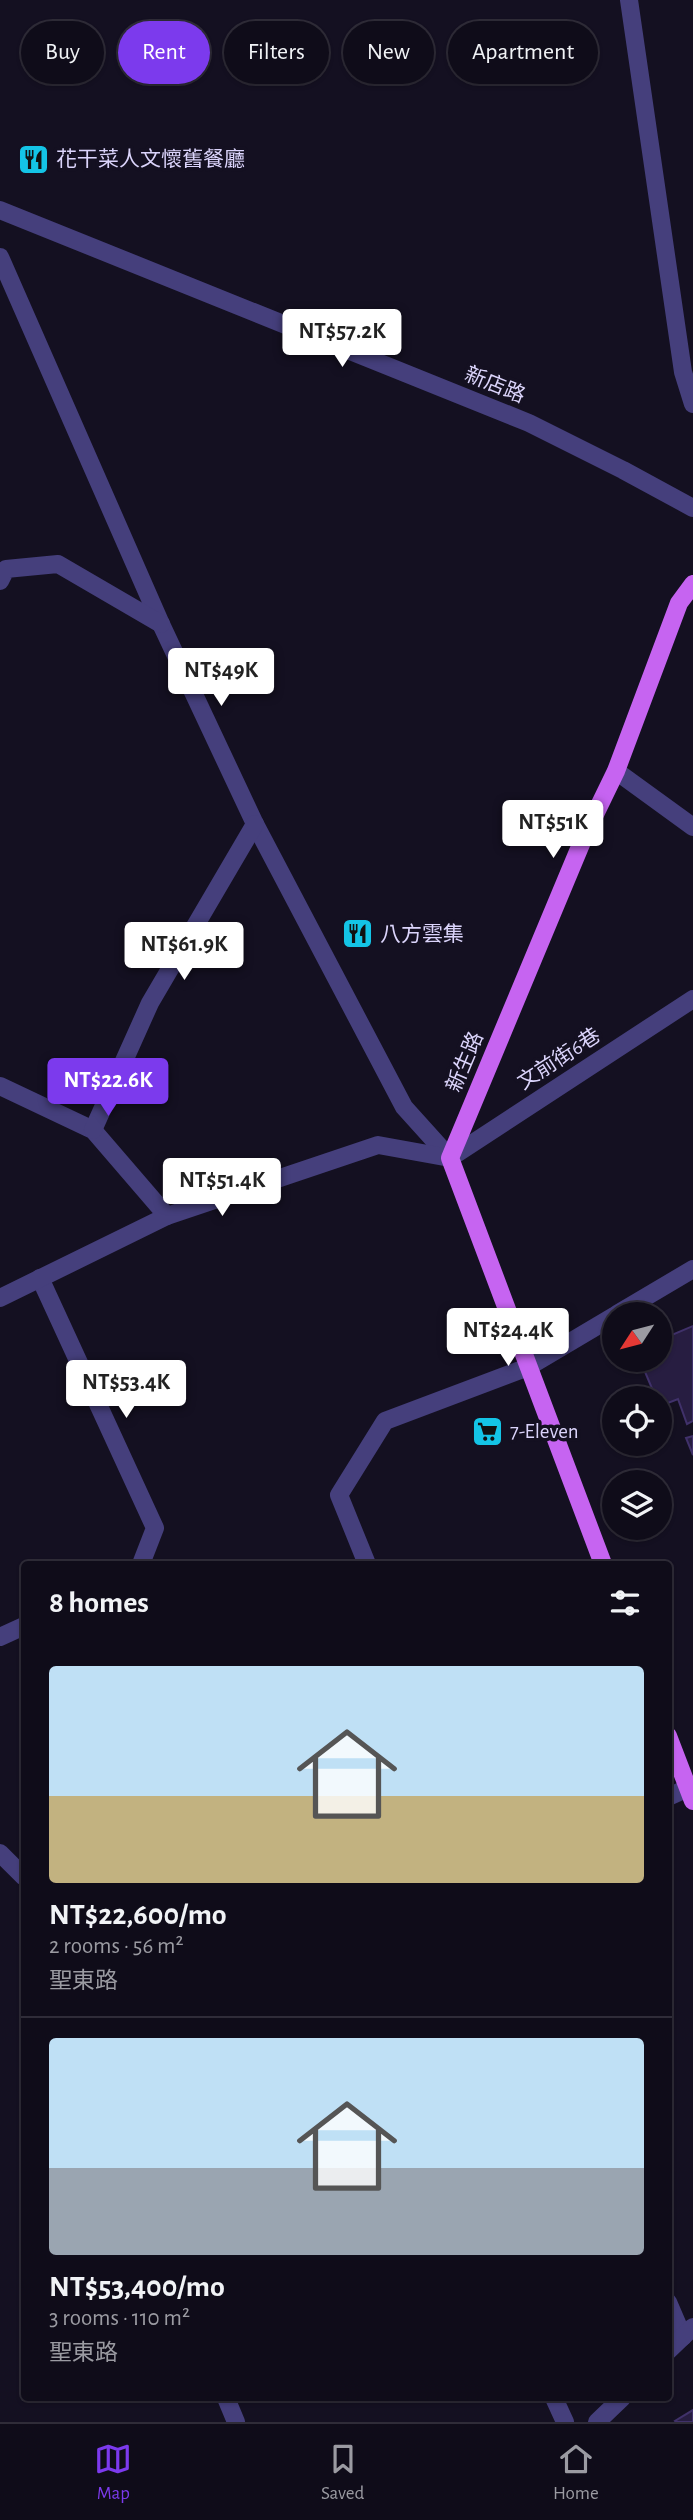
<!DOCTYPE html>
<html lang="en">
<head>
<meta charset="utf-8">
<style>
  :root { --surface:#0f0c19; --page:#181522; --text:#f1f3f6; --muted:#9b9ba2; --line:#2f2c38; --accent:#7c3aed }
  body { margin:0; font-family:"Alegreya Sans","Noto Sans TC",sans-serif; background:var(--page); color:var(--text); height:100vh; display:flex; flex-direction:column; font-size:26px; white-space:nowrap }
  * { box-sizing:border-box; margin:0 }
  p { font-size:23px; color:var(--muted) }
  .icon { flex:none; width:38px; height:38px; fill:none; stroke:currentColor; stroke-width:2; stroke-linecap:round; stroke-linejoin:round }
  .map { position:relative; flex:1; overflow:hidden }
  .panel { position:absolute; left:21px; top:1561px; width:651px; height:840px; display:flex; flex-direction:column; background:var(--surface); border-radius:7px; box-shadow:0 2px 5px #0004,0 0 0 2px var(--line) }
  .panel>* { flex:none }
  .top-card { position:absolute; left:21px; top:21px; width:651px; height:63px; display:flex; gap:14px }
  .needle { width:46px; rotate:234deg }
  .controls { position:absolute; left:602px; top:1302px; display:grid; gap:14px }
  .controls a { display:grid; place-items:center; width:70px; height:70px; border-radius:50%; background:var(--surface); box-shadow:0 2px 5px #0004,0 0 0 2px var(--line); font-size:35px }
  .price { position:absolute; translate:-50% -60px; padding:0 16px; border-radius:7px; background:#fff; color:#222; font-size:23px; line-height:46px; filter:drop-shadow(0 2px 4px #0008) }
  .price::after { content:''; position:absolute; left:50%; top:42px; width:21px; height:16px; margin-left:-10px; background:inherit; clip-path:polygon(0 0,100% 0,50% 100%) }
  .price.current { background:var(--accent); color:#fff }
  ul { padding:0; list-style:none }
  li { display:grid; align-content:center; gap:14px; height:371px; padding:0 28px }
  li+li { border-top:2px solid var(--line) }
  li span { display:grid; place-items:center; height:217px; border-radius:7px; color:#555 }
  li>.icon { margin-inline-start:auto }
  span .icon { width:126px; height:126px; fill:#fffc; stroke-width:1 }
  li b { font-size:30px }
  h2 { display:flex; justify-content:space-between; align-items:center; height:84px; padding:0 28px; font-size:30px }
  .pill { padding:0 24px; border-radius:32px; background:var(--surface); box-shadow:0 2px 5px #0004,0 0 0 2px var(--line); font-size:24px; line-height:63px }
  .pill.current { background:var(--accent); color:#fff }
  .menu { display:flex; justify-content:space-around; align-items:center; height:98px; border-top:2px solid var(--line); background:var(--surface); font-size:19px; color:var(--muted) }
  .menu a { display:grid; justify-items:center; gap:4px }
  .menu .current { color:var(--accent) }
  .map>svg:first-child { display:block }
  .building { fill:#271d41; stroke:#40316a; stroke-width:2 }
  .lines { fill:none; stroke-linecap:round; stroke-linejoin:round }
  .minor { stroke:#453f7c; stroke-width:18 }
  .major { stroke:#c664f1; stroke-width:18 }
  .labels { text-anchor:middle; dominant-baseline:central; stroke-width:7; stroke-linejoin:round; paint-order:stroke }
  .poi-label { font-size:21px; fill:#dbd4fb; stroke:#141021; text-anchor:start }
  .street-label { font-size:21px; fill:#dbd4fb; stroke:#141021 }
</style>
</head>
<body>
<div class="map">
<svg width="693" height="2422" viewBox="0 0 693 2422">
  <rect width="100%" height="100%" fill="#141021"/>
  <g class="building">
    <polygon points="693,1326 693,1421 687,1424 678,1399 660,1406 660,1398 656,1398 640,1360 660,1360 660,1340"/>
    <polygon points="693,1436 693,1455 686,1438"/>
    <polygon points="693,2410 693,2422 676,2422 675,2421"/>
  </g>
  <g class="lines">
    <g class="minor">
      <polyline points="629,0 683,372 693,404"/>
      <polyline points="0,210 529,423 623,470 693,508"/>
      <polyline points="0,257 161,624 255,824 404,1107 450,1158"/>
      <polyline points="0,581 6,569 58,564 161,624"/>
      <polyline points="616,771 693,827"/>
      <polyline points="0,1086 93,1130 167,1216"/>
      <polyline points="93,1130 150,1003 255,824"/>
      <polyline points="450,1158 693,999"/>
      <polyline points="40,1278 155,1528 141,1564"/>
      <polyline points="0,1298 167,1216 378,1145 450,1158"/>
      <polyline points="617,1314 693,1269"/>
      <polyline points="367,1564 339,1495 385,1421 528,1367 614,1316"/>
      <polyline points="0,1637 24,1626"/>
      <polyline points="668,1797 688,1788"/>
      <polyline points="0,1853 24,1877"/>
      <polyline points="668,2302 683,2337"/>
      <polyline points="668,2351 693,2327"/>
      <polyline points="226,2398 236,2422"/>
      <polyline points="554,2398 565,2422"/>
      <polyline points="597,2422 622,2398"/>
    </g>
    <g class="major">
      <polyline points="603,1564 450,1158 584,837 616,771 679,603 693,584"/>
      <polyline points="668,1736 693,1801"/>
    </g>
  </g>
  <defs>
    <symbol id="restaurant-square" viewBox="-11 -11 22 22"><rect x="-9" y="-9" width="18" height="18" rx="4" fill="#14c4e6" stroke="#141021"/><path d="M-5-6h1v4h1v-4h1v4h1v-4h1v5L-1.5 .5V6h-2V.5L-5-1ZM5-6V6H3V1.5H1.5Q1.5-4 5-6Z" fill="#111"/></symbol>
    <symbol id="supermarket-square" viewBox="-11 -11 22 22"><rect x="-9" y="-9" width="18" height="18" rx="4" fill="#14c4e6" stroke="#141021"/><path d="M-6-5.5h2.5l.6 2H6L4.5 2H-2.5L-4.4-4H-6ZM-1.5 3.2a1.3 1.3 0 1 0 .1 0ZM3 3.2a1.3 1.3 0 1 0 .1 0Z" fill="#111"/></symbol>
  </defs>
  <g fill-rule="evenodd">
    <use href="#restaurant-square" x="16" y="142" width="35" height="35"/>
    <use href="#restaurant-square" x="340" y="916" width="35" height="35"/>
    <use href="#supermarket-square" x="470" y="1414" width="35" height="35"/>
  </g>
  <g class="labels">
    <g class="poi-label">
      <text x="56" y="159">花干菜人文懷舊餐廳</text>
      <text x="380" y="934">八方雲集</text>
      <text x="510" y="1431">7-Eleven</text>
    </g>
    <g class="street-label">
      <text transform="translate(495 385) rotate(22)">新店路</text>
      <text transform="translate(559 1059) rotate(-33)">文前街6巷</text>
      <text transform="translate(465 1062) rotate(-67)">新生路</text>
    </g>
  </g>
</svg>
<div class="controls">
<a><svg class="needle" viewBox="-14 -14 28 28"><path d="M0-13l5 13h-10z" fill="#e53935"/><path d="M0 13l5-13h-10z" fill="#9b9ba2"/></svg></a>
<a><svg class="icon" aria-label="locate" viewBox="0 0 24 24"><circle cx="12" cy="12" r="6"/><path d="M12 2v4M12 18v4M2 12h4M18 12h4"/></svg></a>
<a><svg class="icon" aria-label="layers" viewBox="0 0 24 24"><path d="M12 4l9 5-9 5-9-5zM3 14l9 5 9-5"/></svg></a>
</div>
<b class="price" style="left:342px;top:369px">NT$57.2K</b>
<b class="price" style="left:221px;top:708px">NT$49K</b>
<b class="price" style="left:553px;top:860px">NT$51K</b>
<b class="price" style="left:184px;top:982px">NT$61.9K</b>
<b class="price current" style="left:108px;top:1118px">NT$22.6K</b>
<b class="price" style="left:222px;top:1218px">NT$51.4K</b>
<b class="price" style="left:508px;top:1368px">NT$24.4K</b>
<b class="price" style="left:126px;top:1420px">NT$53.4K</b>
<div class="top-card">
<a class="pill">Buy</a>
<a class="pill current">Rent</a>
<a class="pill">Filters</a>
<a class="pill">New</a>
<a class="pill">Apartment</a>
</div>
<section class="panel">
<h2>8 homes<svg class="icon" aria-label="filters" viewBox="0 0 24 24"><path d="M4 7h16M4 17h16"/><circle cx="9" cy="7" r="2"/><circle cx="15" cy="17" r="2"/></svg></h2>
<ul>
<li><span style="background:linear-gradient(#bfe0f5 60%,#c2b280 0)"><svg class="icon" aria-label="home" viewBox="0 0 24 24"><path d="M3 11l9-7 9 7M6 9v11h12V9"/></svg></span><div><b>NT$22,600/mo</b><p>2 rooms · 56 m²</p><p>聖東路</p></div></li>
<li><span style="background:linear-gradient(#bfe0f5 60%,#9aa5b1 0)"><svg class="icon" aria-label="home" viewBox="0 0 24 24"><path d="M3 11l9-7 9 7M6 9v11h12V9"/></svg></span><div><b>NT$53,400/mo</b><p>3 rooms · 110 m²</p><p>聖東路</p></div></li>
</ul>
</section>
</div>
<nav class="menu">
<a class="current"><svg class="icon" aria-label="map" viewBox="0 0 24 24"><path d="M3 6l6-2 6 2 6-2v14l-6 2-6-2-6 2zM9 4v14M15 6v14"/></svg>Map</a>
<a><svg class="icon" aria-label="saved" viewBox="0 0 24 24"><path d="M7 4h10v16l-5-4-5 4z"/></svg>Saved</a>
<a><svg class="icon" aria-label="home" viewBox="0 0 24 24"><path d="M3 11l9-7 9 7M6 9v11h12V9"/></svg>Home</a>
</nav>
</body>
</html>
